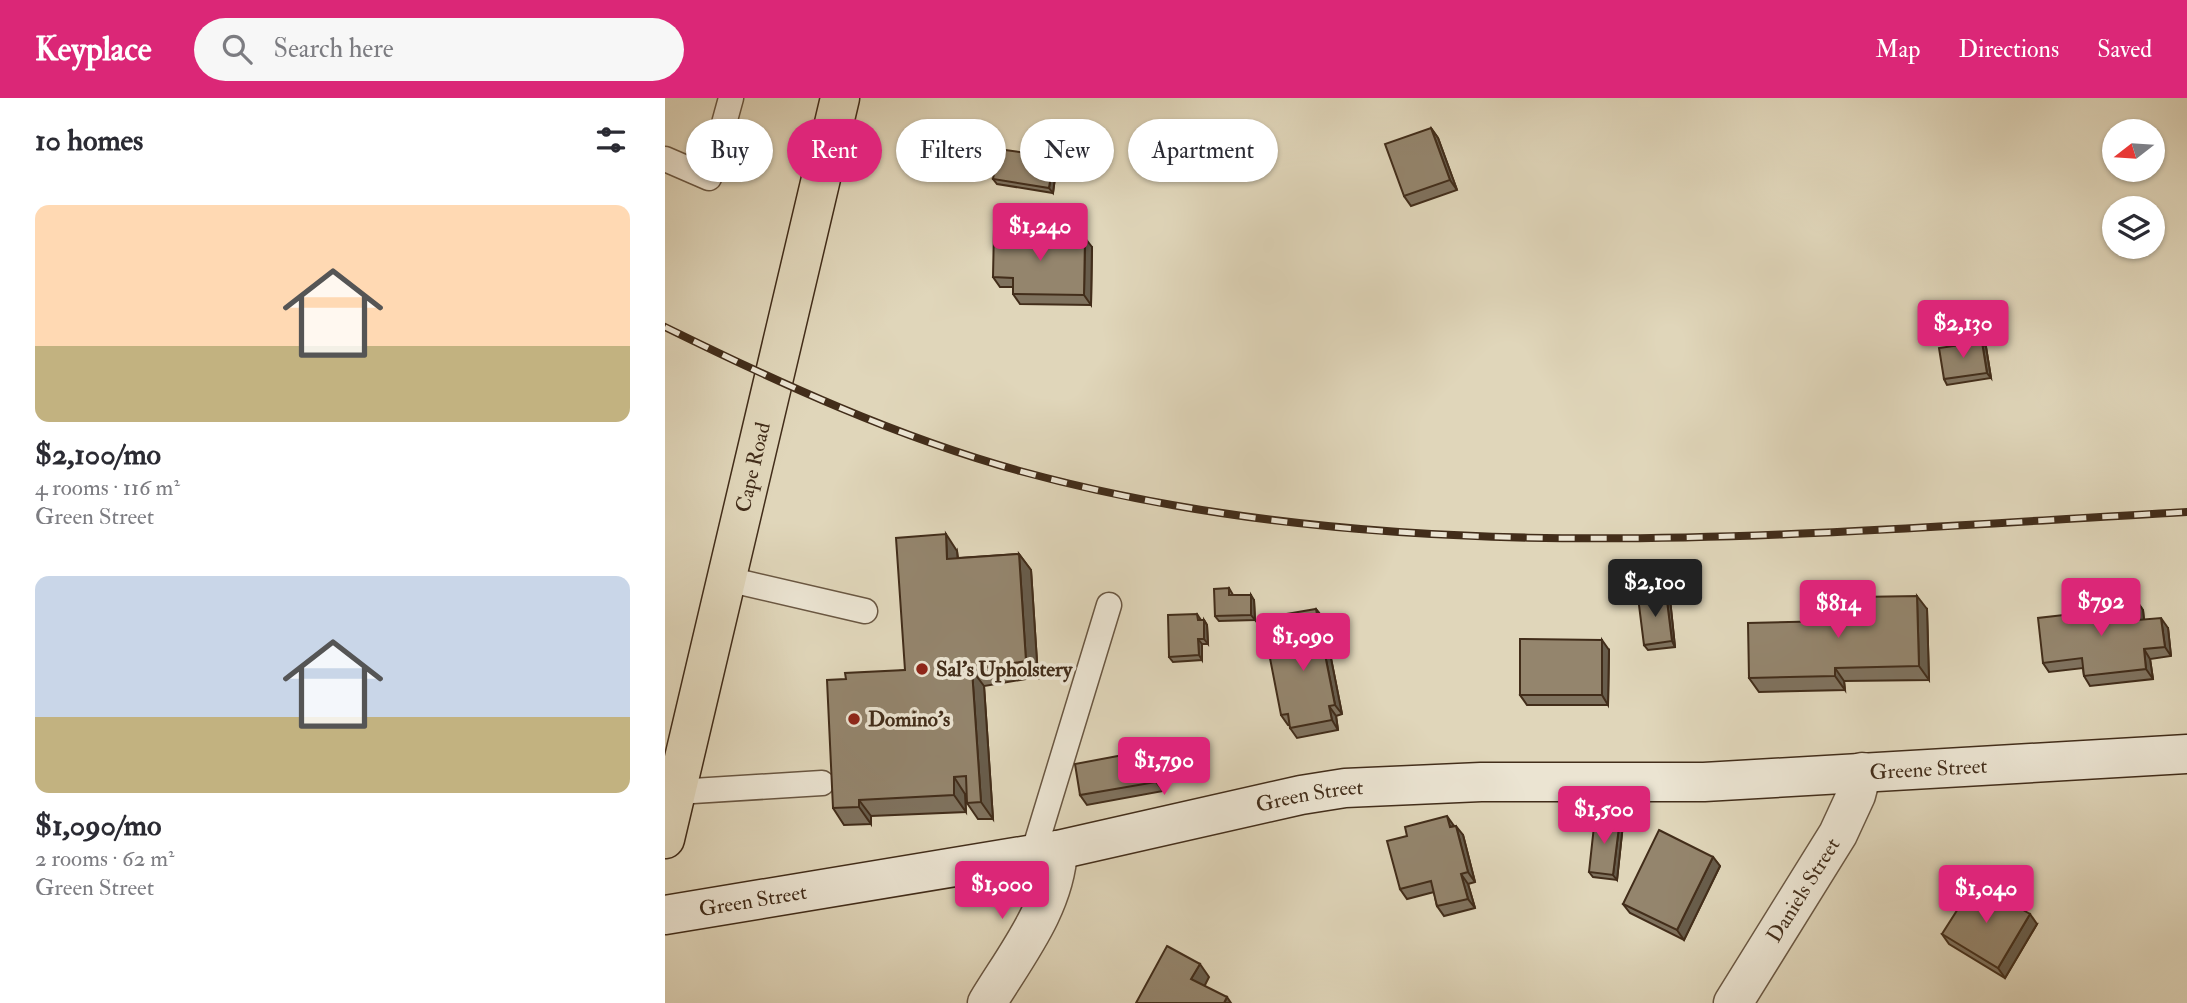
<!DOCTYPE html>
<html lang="en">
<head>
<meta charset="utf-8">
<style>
  :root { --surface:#fff; --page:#f7f7f7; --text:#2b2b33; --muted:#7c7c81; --accent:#db2777 }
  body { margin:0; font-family:"IM FELL Double Pica",serif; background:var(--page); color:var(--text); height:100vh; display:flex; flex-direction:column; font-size:26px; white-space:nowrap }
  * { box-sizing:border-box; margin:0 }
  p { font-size:23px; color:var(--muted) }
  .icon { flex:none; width:38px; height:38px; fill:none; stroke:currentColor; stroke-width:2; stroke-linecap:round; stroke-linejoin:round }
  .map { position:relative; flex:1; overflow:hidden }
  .details { display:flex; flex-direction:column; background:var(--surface); width:665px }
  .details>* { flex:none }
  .hud { position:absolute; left:21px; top:21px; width:665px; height:63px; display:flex; gap:14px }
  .needle { width:46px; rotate:253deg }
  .tools { position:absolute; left:1437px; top:21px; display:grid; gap:14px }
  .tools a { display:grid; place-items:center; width:63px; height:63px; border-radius:50%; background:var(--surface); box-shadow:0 2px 5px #0004; font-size:35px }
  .price { position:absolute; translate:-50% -60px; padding:0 16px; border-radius:7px; background:var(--accent); color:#fff; font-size:23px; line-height:46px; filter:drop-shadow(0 2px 4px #0008) }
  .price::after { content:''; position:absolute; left:50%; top:42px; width:21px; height:16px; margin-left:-10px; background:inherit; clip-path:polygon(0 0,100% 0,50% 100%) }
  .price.current { background:#222; color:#fff }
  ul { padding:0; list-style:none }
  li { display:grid; align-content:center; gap:14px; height:371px; padding:0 35px }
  li span { display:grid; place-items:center; height:217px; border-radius:14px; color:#555 }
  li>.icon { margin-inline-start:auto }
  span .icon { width:126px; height:126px; fill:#fffc; stroke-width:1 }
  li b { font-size:30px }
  h2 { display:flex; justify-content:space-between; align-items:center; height:84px; padding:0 35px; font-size:30px }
  .tag { padding:0 24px; border-radius:32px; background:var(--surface); box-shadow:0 2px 5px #0004; font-size:24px; line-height:63px }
  .tag.current { background:var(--accent); color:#fff }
  header { display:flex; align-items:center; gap:42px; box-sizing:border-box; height:98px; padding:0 35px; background:var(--accent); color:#fff }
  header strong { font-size:33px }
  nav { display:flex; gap:38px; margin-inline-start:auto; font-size:24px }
  .search { width:490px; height:63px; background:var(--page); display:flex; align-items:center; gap:18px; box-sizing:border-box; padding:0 24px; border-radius:38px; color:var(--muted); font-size:26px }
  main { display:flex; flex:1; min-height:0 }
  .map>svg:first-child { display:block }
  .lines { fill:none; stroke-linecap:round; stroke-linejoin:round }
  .lane-casing { stroke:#6a5742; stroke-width:27 }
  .street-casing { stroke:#6a5742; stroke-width:41 }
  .secondary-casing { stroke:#422d1a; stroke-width:41 }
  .primary-casing { stroke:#422d1a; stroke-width:41 }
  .lane { stroke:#ebe4d2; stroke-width:24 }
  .street { stroke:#ebe4d2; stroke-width:38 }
  .secondary { stroke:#ebe4d2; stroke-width:38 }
  .primary { stroke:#e0d6ba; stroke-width:38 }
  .rail-casing { stroke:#422d1a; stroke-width:8 }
  .rail { stroke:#ebe4d2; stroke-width:5; stroke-dasharray:16; stroke-linecap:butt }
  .wall { fill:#7f725e; stroke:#422d1a; stroke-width:2 }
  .shaded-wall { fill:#685d4c; stroke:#422d1a; stroke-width:2 }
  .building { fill:#94856d; stroke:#422d1a; stroke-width:2 }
  .poi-dot { fill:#8f2418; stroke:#ebe4d2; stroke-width:2.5 }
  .labels { text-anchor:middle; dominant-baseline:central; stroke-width:7; stroke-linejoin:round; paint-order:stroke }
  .street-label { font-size:21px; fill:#422d1a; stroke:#ebe4d2 }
  .poi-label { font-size:21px; font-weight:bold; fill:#422d1a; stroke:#ebe4d2; text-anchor:start }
</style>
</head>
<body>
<header>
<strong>Keyplace</strong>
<div class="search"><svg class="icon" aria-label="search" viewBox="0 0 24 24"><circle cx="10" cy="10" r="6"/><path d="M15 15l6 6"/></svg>Search here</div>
<nav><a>Map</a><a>Directions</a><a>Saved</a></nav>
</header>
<main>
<section class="details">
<h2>10 homes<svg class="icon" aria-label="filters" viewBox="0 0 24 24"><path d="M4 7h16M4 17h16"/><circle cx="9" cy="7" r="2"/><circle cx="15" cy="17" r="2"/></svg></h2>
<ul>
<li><span style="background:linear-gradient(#ffd9b3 65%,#c2b280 0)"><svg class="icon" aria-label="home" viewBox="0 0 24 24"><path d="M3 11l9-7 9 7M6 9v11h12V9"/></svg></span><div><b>$2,100/mo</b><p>4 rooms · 116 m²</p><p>Green Street</p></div></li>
<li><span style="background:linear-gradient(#c9d6e8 65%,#c2b280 0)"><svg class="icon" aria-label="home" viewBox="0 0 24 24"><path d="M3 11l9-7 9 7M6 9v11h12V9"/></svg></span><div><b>$1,090/mo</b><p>2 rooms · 62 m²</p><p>Green Street</p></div></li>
</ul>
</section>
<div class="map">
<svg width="1522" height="905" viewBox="0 0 1522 905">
  <rect width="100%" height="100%" fill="#e0d6ba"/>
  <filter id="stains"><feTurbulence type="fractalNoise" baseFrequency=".00286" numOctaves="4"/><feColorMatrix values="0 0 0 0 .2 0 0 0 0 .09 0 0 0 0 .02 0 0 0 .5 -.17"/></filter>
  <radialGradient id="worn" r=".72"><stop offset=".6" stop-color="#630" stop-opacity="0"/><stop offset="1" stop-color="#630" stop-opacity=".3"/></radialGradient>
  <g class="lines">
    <defs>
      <g id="lane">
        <polyline points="0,61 44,80 66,0"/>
        <polyline points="62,481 200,513"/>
        <polyline points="12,694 157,685"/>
        <polyline points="368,756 444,507"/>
      </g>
      <g id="street">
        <path d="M322,905C351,857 390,809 393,752"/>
        <path id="s1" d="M1068,905L1173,736L1191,697L1197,674"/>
      </g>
      <g id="secondary">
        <path id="s2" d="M0,817L393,752L636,697L680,690L816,684H1039L1522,656"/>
      </g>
      <g id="primary">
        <path id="s3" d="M0,741L175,0"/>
      </g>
    </defs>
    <use href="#lane" class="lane-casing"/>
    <use href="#street" class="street-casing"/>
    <use href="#secondary" class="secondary-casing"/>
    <use href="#primary" class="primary-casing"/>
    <use href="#lane" class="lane"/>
    <use href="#street" class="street"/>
    <use href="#secondary" class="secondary"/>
    <use href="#primary" class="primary"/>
    <defs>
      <path id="rail" d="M0,229C114,285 232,339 355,373C735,477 1134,435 1522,414"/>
    </defs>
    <use href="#rail" class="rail-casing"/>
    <use href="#rail" class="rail"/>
  </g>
  <g class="wall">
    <polygon points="766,30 773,40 792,92 746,108 739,98"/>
    <polygon points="389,59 392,64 388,95 332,86 328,81"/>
    <polygon points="359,138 427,149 426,207 355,206 348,196 348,189 335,189 328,179"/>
    <polygon points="1321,249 1326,280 1282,287 1279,281"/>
    <polygon points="292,453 293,460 354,456 366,472 373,579 319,588 328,721 313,721 302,705 301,696 300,696 301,714 206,718 206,726 179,727 168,710 181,581 240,572"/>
    <polygon points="564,490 568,497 589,502 590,522 554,523 550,518"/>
    <polygon points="1001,495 1005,501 1010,549 983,552 979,547"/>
    <polygon points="1471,502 1478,512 1479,522 1503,530 1506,558 1485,561 1488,581 1425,588 1419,578 1418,570 1384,574 1378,565 1417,515"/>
    <polygon points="651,511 658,520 677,616 671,618 673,632 632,640 625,630 625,627 623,627 616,617 628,551"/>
    <polygon points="1262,511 1264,582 1179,583 1180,592 1094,594 1084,580 1168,523"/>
    <polygon points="532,516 536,522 539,522 542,527 543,546 537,546 537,562 508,564 504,559"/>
    <polygon points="944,552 943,607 862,607 855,597"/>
    <polygon points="485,652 492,662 498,693 422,707 415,697"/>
    <polygon points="958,726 952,782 928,779 924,774"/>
    <polygon points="789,728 798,737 810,784 803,786 810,810 779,818 772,808 769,794 742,801 735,791"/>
    <polygon points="1048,759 1055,768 1019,842 965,815 958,806"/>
    <polygon points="1372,826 1340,880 1284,846 1277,836"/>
  </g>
  <g class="shaded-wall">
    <polygon points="766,30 773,40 792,92 785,82"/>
    <polygon points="389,59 392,64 388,95 384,90"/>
    <polygon points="420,140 427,149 426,207 419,197"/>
    <polygon points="1317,244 1321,249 1326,280 1322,275"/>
    <polygon points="281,436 292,453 294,477 282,461"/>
    <polygon points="354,456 366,472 373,579 361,563"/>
    <polygon points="1001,495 1005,501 1010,549 1007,543"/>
    <polygon points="586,497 589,502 590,522 586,517"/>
    <polygon points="1252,498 1262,511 1264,582 1254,568"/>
    <polygon points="1471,502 1478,512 1480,532 1473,522"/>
    <polygon points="651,511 658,520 677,616 670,607"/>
    <polygon points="1496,520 1503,530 1506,558 1500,549"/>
    <polygon points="539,522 542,527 543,546 539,541"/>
    <polygon points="533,541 537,546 537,562 534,557"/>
    <polygon points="937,542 944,552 943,607 937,597"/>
    <polygon points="1479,551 1485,561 1488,581 1481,571"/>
    <polygon points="1170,570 1179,583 1180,592 1170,578"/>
    <polygon points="307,572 319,588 328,721 316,704"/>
    <polygon points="664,608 671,618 673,632 667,622"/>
    <polygon points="485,652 492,662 498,693 491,684"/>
    <polygon points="289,679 300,696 301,714 289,697"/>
    <polygon points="194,702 206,718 206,726 194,709"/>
    <polygon points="782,718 789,728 785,729"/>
    <polygon points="955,721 958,726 952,782 948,777"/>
    <polygon points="791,728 798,737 810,784 803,774"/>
    <polygon points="1048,759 1055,768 1019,842 1012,832"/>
    <polygon points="796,776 803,786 810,810 803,801"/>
    <polygon points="1365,816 1372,826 1340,880 1333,870"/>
    <polygon points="535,866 544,879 536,895 526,881"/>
    <polygon points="562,899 566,905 559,905"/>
  </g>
  <g class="building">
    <polygon points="766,30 785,82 739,98 720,46"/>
    <polygon points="333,51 389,59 384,90 328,81"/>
    <polygon points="329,130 354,131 354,138 420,140 419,197 348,196 348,180 328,179"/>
    <polygon points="1317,244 1322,275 1279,281 1274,250"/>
    <polygon points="281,436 282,461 354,456 361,563 307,572 316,704 302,705 301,678 289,679 289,697 194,702 194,709 168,710 162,582 181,581 180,575 240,572 231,440"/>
    <polygon points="564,490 564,497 586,497 586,517 550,518 549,491"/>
    <polygon points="1001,495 1007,543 979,547 973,499"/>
    <polygon points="1252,498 1254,568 1170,570 1170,578 1084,580 1083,525 1168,523 1168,508 1193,508 1193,499"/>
    <polygon points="1471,502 1473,522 1496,520 1500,549 1479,551 1481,571 1419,578 1417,560 1378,565 1373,520 1417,515 1415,508"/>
    <polygon points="651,511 670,607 664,608 667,622 625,630 623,616 616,617 604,555 628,551 621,516"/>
    <polygon points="532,516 533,522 539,522 539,541 533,541 534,557 504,559 503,517"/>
    <polygon points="855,541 937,542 937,597 855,597"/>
    <polygon points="485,652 491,684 415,697 410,666"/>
    <polygon points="782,718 785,729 791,728 803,774 796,776 803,801 772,808 766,783 735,791 722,743 742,738 740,729"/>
    <polygon points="930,719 955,721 948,777 924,774"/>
    <polygon points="994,732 1048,759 1012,832 958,806"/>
    <polygon points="1310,784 1365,816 1333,870 1277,836"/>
    <polygon points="502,848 535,866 526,881 562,899 559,905 471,905"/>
  </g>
  <g class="poi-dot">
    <circle cx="257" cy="571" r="7"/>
    <circle cx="189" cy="621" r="7"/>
  </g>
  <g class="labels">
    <g class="street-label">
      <text stroke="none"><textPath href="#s3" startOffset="382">Cape Road</textPath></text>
      <text stroke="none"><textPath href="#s2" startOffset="1276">Greene Street</textPath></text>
      <text stroke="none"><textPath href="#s2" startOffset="656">Green Street</textPath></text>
      <text stroke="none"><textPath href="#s1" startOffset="133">Daniels Street</textPath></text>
      <text stroke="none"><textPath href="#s2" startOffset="89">Green Street</textPath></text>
    </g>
    <g class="poi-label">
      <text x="271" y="571">Sal's Upholstery</text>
      <text x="203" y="621">Domino's</text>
    </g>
  </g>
  <rect width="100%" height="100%" filter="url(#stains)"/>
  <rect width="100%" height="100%" fill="url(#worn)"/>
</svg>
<div class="tools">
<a><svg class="needle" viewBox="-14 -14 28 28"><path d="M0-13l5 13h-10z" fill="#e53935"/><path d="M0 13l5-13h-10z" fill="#7c7c81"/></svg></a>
<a><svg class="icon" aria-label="layers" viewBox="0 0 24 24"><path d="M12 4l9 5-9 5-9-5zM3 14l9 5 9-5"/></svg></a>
</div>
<b class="price" style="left:375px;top:165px">$1,240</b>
<b class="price" style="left:1298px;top:262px">$2,130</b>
<b class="price current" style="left:990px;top:521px">$2,100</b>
<b class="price" style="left:1436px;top:540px">$792</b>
<b class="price" style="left:1173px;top:542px">$814</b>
<b class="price" style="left:638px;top:575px">$1,090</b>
<b class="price" style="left:499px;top:699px">$1,790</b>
<b class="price" style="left:939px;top:748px">$1,500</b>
<b class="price" style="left:337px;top:823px">$1,000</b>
<b class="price" style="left:1321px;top:827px">$1,040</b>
<div class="hud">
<a class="tag">Buy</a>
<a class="tag current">Rent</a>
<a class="tag">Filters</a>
<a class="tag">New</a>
<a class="tag">Apartment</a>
</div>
</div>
</main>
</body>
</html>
